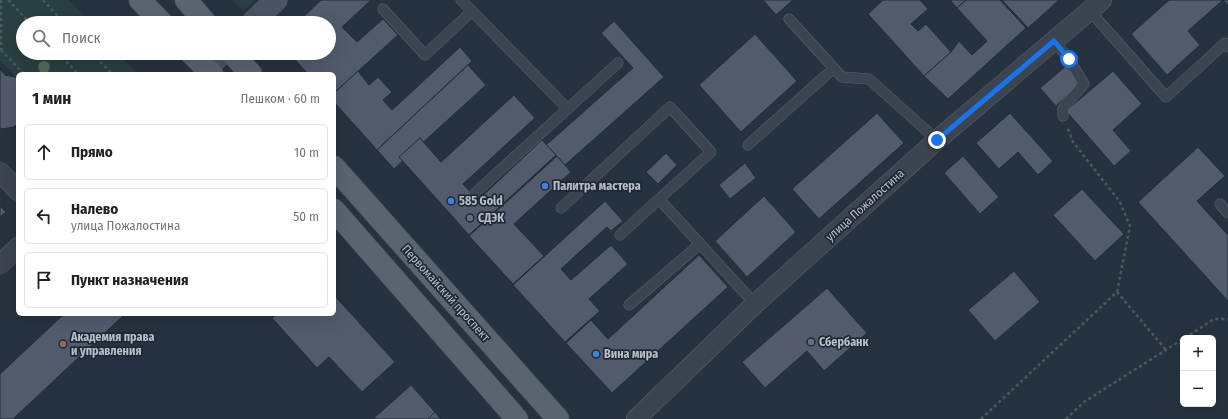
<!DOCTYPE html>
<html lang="ru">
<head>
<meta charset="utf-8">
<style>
  body { margin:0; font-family:"Fira Sans Condensed",sans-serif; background:#f2f2f2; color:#202124 }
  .controls { position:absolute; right:12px; bottom:12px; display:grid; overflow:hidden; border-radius:6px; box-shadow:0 4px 16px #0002 }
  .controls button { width:36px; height:36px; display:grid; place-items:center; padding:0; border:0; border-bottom:1px solid #e0e0e0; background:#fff; color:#202124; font:20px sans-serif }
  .stop { position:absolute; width:12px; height:12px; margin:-9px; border:3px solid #1a73e8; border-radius:50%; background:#fff }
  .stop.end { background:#1a73e8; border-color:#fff; box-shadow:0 1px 4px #0008 }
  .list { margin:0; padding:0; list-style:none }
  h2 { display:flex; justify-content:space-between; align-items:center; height:52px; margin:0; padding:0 16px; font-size:17px }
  h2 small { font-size:13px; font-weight:400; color:#757577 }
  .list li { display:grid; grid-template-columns:26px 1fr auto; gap:12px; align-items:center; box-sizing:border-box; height:56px; margin:0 8px 8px; padding:0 8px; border:1px solid #e0e0e0; border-radius:6px }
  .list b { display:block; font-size:15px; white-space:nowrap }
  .list p { margin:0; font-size:13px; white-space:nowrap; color:#757577 }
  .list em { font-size:13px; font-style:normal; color:#757577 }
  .icon { flex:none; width:22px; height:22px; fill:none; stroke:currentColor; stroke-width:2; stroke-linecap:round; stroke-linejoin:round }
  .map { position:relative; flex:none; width:1228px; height:419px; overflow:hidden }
  .search { position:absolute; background:#fff; box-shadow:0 4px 16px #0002; left:16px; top:16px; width:320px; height:44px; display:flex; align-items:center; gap:10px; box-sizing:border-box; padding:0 14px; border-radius:22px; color:#757577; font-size:15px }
  .panel { position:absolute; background:#fff; box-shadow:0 4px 16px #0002; left:16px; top:72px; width:320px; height:244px; border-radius:6px }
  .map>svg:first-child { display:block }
  .green { fill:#293f41 }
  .building { fill:#515b6b; stroke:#222b37 }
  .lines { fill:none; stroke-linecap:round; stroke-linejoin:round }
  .lane-casing { stroke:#59626d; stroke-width:11 }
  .street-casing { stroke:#59626d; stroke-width:20 }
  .secondary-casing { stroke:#59626d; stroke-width:23 }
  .primary-casing { stroke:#454d59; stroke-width:23 }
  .path { stroke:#485b5e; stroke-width:2.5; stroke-dasharray:3 3; stroke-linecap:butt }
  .lane { stroke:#3b4450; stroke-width:10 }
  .street { stroke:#3b4450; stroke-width:19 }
  .secondary { stroke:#4a5363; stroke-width:22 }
  .primary { stroke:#5a6370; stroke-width:22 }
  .tree { fill:#506b5f }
  .route { stroke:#1a73e8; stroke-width:5 }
  .shop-dot { fill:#3f7fe0; stroke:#202935; stroke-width:1.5 }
  .service-dot { fill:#5c6f8a; stroke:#202935; stroke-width:1.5 }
  .education-dot { fill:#8d6e63; stroke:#202935; stroke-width:1.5 }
  .labels { text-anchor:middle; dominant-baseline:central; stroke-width:3.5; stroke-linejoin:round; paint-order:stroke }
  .poi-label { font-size:12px; font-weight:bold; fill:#b8bfca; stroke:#202935; text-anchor:start }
  .street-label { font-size:12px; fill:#b8bfca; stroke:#202935 }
</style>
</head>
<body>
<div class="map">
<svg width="1228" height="419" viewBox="0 0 1228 419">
  <rect width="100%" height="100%" fill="#273240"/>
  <!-- green -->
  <g class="green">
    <polygon points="0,0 69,0 91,23 23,23 23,53 118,53 138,74 18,74 18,79 0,60"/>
    <polygon points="232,0 255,0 243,11"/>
  </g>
  <!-- building -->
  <g class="building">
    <polygon points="321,0 371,0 342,27 357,42 383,19 398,35 334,93 334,74 308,74 289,53 329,53 329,23 297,23"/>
    <polygon points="763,0 793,0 776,15"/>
    <polygon points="883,0 920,0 928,9 911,24 918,31 926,24 951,52 924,76 868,14"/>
    <polygon points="950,0 966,0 957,8"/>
    <polygon points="966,0 1000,0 1026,28 948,99 924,76 951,52 959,41 972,55 987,41 957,8"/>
    <polygon points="1002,0 1059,0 1028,28"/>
    <polygon points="1169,0 1228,0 1228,6 1223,0 1188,31 1200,45 1167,75 1131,34"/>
    <polygon points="614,21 664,77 565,165 546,145 633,68 601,33"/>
    <polygon points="755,34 797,81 741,132 699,85"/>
    <polygon points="460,47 472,61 377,150 334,102 334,93 358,71 369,85 378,77 392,92 383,100 392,110"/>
    <polygon points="468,65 486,85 394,169 377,150"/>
    <polygon points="1066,66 1081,83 1056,106 1040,88"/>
    <polygon points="0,69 5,75 15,77 18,79 18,124 14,127 2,129 0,128"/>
    <polygon points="1113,71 1142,104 1113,130 1131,151 1114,166 1066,111"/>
    <polygon points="514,95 535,118 463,184 478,200 542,140 556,155 469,235 399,157 420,138 441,162"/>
    <polygon points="877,113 904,143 819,219 792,189"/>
    <polygon points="1010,113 1053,161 1038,175 1018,152 999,169 976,143"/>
    <polygon points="1198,147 1225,176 1197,201 1228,235 1228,301 1138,202"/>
    <polygon points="666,153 677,165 658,184 646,172"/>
    <polygon points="557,156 571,172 514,224 544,256 513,284 469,236"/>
    <polygon points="963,156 999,197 980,214 944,173"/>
    <polygon points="745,163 756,178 730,199 719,185"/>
    <polygon points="1082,189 1124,234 1095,261 1053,215"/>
    <polygon points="764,196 796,232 747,277 715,241"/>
    <polygon points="605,201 623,221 611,231 607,227 561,269 571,280 611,245 628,264 589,299 600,311 565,342 513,285"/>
    <polygon points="0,206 6,212 0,217"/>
    <polygon points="699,255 728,287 612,393 566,343 591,320 608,339"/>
    <polygon points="1014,271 1040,302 995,341 968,310"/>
    <polygon points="827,288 867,333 824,371 807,351 765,388 742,362"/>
    <polygon points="334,295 395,362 362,392 329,357 317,368 272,318 277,314 334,314"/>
    <polygon points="64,314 125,314 13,419 0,419 0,374"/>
    <polygon points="411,385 435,412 428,419 373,419"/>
    <polygon points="435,412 441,419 428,419"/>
  </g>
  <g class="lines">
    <defs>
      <g id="lane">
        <polyline points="461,0 567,108"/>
        <polyline points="383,9 425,55 471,12"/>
        <polyline points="1090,11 1166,97 1225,43 1228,47"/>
        <polyline points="789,19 842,77 869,79 937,140"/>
        <polyline points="1054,41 1069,59 1084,84 1063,108 1063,116"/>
        <polyline points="748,145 834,68"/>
        <polyline points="475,193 618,63"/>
        <polyline points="1220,204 1228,213"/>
        <polyline points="561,208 670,107 711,152 659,199"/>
        <polyline points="620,235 659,199 755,304"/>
        <polyline points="629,305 700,244"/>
      </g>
      <g id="street">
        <polyline points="0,172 18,191"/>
        <polyline points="0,264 18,247"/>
        <polyline points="636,419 755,304 937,140 1102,0"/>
      </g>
      <g id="secondary">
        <polyline points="252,23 276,0"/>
        <polyline points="206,68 222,53"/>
      </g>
      <g id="primary">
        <polyline points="140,0 162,23"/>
        <polyline points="186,0 206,23"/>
        <polyline points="191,53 212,74"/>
        <polyline points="232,53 251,74"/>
        <polyline points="334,167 558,419"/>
        <polyline points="334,210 517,419"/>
      </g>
    </defs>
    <!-- lane casing -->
    <use href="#lane" class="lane-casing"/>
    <!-- street casing -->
    <use href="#street" class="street-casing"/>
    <!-- secondary casing -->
    <use href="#secondary" class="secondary-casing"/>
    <!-- primary casing -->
    <use href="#primary" class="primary-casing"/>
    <!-- path -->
    <g class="path">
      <polyline points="1,0 1,50"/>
      <polyline points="8,0 30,23"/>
      <polyline points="43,0 64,23"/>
      <polyline points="1,50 24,74"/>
      <polyline points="58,53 78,74"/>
      <polyline points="92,53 112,74"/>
      <polyline points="1068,129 1073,142 1120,202 1130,226 1117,292"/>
      <polyline points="1185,338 1214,319 1228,319"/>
      <polyline points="981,419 1117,292 1166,350"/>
      <polyline points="1066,419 1084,402 1183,339"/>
    </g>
    <!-- lane -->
    <use href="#lane" class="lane"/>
    <!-- street -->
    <use href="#street" class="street"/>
    <!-- secondary -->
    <use href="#secondary" class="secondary"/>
    <!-- primary -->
    <use href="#primary" class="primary"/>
  </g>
  <!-- trees -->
  <circle class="tree" cx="44" cy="67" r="6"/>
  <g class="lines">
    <!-- route -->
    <polyline class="route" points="937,140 1054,41 1069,59"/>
  </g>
  <!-- markers -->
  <g class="shop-dot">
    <circle cx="545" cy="186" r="4"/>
    <circle cx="451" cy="201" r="4"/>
    <circle cx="596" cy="354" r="4"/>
  </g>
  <g class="service-dot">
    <circle cx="470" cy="218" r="4"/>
    <circle cx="811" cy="342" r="4"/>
  </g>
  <circle class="education-dot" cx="63" cy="344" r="4"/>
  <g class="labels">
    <!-- poi labels -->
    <g class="poi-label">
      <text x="553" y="186">Палитра мастера</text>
      <text x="459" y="201">585 Gold</text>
      <text x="478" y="218">СДЭК</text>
      <text x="71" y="337">Академия права<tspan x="71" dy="14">и управления</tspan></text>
      <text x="819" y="342">Сбербанк</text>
      <text x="604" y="354">Вина мира</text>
    </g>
    <!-- street labels -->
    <g class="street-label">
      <text transform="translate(865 205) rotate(-42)">улица Пожалостина</text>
      <text transform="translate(446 293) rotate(48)">Первомайский проспект</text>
    </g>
  </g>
</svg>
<div class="controls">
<button>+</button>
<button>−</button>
</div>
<div class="stop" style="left:1069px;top:59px"></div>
<div class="stop end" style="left:937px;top:140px"></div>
<div class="search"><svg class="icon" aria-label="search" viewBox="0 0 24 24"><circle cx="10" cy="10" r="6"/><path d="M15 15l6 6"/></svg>Поиск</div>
<section class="panel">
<h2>1 мин<small>Пешком · 60 m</small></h2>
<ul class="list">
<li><svg class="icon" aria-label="ahead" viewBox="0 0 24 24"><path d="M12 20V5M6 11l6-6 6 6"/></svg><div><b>Прямо</b></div><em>10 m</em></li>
<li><svg class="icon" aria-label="left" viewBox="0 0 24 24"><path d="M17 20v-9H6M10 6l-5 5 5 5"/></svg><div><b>Налево</b><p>улица Пожалостина</p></div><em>50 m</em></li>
<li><svg class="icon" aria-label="arrive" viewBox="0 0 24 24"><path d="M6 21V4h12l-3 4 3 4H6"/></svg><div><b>Пункт назначения</b></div></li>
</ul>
</section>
</div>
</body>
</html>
